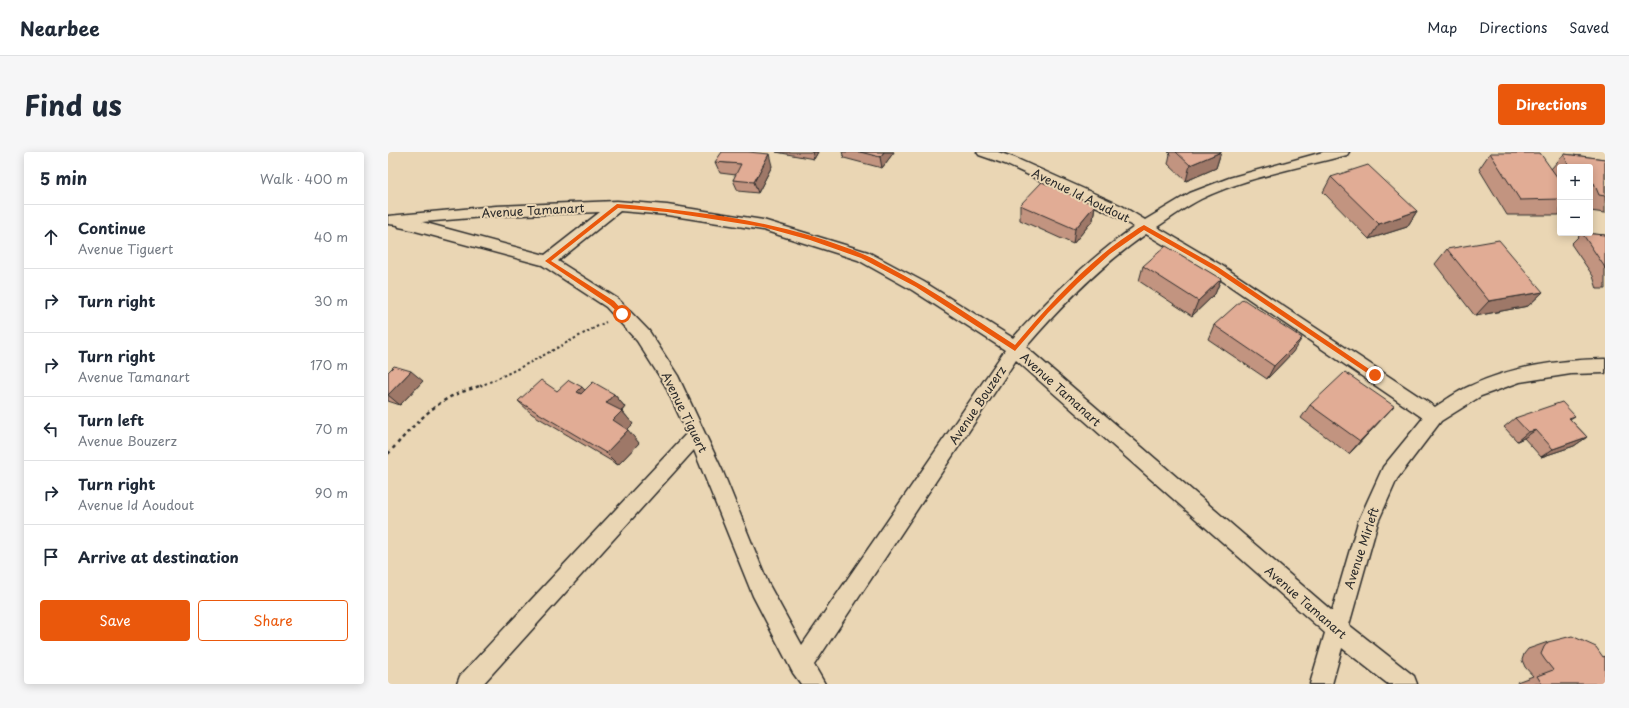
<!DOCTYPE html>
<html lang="en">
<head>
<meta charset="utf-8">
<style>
  body { margin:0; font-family:"Playpen Sans",sans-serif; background:#f6f6f7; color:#1f2937 }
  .controls { position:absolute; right:12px; top:12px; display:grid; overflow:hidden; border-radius:4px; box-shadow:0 2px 10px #0003 }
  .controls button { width:36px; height:36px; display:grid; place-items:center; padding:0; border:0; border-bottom:1px solid #e0e1e3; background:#fff; color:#1f2937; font:20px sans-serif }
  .stop { position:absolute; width:12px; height:12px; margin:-9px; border:3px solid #ea580c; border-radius:50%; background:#fff }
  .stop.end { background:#ea580c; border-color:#fff; box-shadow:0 1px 4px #0008 }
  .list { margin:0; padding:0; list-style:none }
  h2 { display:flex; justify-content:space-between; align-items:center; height:52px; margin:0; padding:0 16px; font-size:17px }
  h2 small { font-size:13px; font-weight:400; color:#747a83 }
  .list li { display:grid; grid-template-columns:26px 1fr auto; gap:12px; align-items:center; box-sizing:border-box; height:64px; padding:0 16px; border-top:1px solid #e0e1e3 }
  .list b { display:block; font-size:15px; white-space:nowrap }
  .list p { margin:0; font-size:13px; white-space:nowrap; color:#747a83 }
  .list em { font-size:13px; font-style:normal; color:#747a83 }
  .actions { display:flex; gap:8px; padding:12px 16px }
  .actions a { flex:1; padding:9px 0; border:1px solid #ea580c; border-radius:4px; text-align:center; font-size:14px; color:#ea580c }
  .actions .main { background:#ea580c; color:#fff }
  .icon { flex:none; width:22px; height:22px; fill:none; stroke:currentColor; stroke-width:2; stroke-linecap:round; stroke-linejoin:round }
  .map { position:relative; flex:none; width:1217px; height:532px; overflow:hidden; border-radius:4px }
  header { display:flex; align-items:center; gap:24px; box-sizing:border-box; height:56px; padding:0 20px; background:#fff; border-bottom:1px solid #e0e1e3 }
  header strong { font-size:19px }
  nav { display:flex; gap:22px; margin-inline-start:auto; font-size:14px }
  .intro { display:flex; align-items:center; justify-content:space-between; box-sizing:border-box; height:96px; padding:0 24px }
  h1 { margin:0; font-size:28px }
  .button { padding:10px 18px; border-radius:4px; background:#ea580c; color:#fff; font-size:14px; font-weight:700 }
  main { display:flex; gap:24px; padding:0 24px }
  aside { flex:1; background:#fff; border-radius:4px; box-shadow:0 2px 10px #0003 }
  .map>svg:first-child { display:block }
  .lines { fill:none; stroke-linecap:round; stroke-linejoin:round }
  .minor-casing { stroke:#2b2b2b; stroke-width:3 }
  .path-far1 { stroke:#2b2b2b; stroke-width:2; stroke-dasharray:2.5 2.5; stroke-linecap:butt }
  .path { stroke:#2b2b2b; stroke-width:2.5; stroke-dasharray:3.5 3.5; stroke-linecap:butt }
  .minor { fill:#ead6b4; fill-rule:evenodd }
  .wall { fill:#c29480; stroke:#2b2b2b }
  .shaded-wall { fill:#9e7868; stroke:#2b2b2b }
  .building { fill:#e1ac95; stroke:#2b2b2b }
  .route { fill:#ea580c }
  .labels { text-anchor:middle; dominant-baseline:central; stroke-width:4; stroke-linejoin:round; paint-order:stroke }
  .street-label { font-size:12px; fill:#2b2b2b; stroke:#ead6b4 }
</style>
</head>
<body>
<header>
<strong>Nearbee</strong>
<nav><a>Map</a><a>Directions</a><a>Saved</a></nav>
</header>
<div class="intro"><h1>Find us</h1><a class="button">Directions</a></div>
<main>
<aside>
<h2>5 min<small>Walk · 400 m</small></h2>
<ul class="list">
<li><svg class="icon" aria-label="ahead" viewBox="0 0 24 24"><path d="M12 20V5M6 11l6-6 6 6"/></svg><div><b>Continue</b><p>Avenue Tiguert</p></div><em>40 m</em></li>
<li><svg class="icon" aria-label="right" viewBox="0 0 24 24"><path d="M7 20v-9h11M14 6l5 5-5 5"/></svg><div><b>Turn right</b></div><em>30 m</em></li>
<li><svg class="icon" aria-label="right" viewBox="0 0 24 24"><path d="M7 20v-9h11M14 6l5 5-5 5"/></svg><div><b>Turn right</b><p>Avenue Tamanart</p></div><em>170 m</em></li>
<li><svg class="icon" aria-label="left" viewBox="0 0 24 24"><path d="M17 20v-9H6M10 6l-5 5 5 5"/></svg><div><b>Turn left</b><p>Avenue Bouzerz</p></div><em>70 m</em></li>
<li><svg class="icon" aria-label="right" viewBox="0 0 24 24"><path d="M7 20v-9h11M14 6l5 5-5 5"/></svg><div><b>Turn right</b><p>Avenue Id Aoudout</p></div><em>90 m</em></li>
<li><svg class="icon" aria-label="arrive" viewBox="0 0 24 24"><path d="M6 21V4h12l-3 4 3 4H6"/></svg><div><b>Arrive at destination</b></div></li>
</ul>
<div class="actions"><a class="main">Save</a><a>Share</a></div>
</aside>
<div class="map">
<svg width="1217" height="532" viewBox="0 0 1217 532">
  <rect width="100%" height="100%" fill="#ead6b4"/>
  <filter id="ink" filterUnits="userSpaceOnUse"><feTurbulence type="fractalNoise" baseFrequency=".025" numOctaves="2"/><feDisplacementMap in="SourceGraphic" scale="8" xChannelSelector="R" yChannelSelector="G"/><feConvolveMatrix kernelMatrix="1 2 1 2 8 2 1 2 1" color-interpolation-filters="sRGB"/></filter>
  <g filter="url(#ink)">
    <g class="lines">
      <defs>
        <path id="minor" d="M589,0H610L627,6L734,54L757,68L802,41L841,26L935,0H961L959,3C910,16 859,25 813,47C797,55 783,66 769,75L833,113L1047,255C1058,248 1070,239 1082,234C1125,214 1170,208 1217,207V221L1183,222L1132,230L1093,244L1053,269L1009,327L990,370L961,473L1026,524L1029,532H1000L954,496L944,532H922L937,481L628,208L426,513L437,532H413L405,521L365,444L306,298L95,532H69L72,524L299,281L277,233L249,189L218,155L154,113L16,76L11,75L10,73L0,72V64L108,54L229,49L279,53L375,68L480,100L536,130L625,186C662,145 701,107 746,75L724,62L617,12L591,3ZM232,59L279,63L375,78L470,108L524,138L617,198L414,493L380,431L335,320L290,224L261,179L230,147L170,109ZM212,60L157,103L34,70L108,64ZM758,82L823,121L1035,266L995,315L970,370L944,459L638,195C674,153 712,114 758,82Z"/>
      </defs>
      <!-- minor casing -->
      <use href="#minor" class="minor-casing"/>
      <!-- path-far1 -->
      <path class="path-far1" d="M92,234C136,216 176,191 218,170"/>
      <!-- path -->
      <path class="path" d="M0,302C19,281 37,259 62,245C72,240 84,237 94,233"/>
      <!-- minor -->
      <use href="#minor" class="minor"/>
    </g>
    <!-- wall -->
    <g class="wall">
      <polygon points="388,0 430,0 426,7"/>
      <polygon points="454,0 506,0 494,16 456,6"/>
      <polygon points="780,0 833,0 828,16 798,29 780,12 782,2"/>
      <polygon points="1102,1 1163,17 1176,2 1217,7 1217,61 1202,59 1202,15 1172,15 1172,61 1171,63 1119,63 1091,17"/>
      <polygon points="327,10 384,14 370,41 350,39 345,28 348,23 332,21"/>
      <polygon points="943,25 1029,59 1019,75 981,87 935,40"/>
      <polygon points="632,53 707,53 705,68 685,92 632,68"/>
      <polygon points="1194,81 1217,83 1217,137 1209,137 1205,124 1183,92"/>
      <polygon points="1059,97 1155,140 1140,154 1087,164 1047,112"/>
      <polygon points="755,114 833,127 827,142 804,164 751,129"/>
      <polygon points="826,173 905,200 879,227 820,187"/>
      <polygon points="0,220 35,229 12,253 0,249"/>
      <polygon points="197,238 226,242 237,255 234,259 245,272 239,278 251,291 230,313 144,262 130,249 169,239"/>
      <polygon points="922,253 994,267 961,302 913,266"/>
      <polygon points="1187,264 1182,267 1199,285 1186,294 1153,305 1136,286 1129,289 1116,275 1127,266"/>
      <polygon points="1160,490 1215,505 1217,504 1217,532 1130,532 1129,530 1145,524 1137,515 1134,508 1136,502 1140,497"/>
    </g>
    <!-- shaded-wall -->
    <g class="shaded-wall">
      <polygon points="424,0 430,0 426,7"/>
      <polygon points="496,0 506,0 494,16 492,5"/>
      <polygon points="833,0 828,16 798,29 802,13"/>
      <polygon points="381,2 384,14 370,41 366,30"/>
      <polygon points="1206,31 1202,35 1202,32"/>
      <polygon points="707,53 705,68 685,92 687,77"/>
      <polygon points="1029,59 1019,75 981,87 991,72"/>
      <polygon points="833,127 827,142 804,164 810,149"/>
      <polygon points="1155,140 1140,154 1087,164 1101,149"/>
      <polygon points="914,186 905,200 879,227 886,214"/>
      <polygon points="23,219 35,229 12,253 0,243"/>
      <polygon points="194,235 206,248 189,240"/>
      <polygon points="226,242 237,255 229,264 218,251"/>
      <polygon points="1006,254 994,267 961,302 972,289"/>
      <polygon points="234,259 245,272 236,281 225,268"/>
      <polygon points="240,278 251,291 230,313 218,301"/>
      <polygon points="1148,278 1136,286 1129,289 1140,280"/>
      <polygon points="1199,285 1186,294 1153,305 1165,297"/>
    </g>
    <!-- building -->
    <g class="building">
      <polygon points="334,0 360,0 381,2 366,30 345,28 353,12 327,10"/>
      <polygon points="472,0 496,0 492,5"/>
      <polygon points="788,0 833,0 802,13"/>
      <polygon points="1102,1 1152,1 1172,29 1172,47 1132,48"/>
      <polygon points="1176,2 1217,7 1217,44 1211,43 1206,31 1202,32 1202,15 1181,15"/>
      <polygon points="980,13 1029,59 991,72 943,25"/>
      <polygon points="654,30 707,53 687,77 632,53"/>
      <polygon points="1194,81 1217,83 1217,117 1216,114"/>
      <polygon points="1111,88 1155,140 1101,149 1059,97"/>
      <polygon points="778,94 833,127 810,149 755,114"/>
      <polygon points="855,147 914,186 886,214 826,173"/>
      <polygon points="6,214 23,219 0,243 0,220"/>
      <polygon points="957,220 1006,254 972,289 922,253"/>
      <polygon points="153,228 169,239 181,228 194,235 189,240 193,242 205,230 226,242 218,251 234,259 225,268 240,278 218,301 130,249"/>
      <polygon points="1174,250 1187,264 1181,266 1199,285 1165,297 1148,278 1140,280 1127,266"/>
      <polygon points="1184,484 1208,495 1215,505 1217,504 1217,532 1154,532 1149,524 1165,518 1157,508 1153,502 1156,495 1160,490"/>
    </g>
  </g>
  <!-- route -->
  <path class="route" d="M229,52C312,59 398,70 477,103C487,107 496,113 506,118C548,140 587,167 627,193C659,155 693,117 733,88C741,83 748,77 756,73L830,115L990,223L989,225H985L826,118L756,78L722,102L690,131L660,161L627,199L528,135L473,106L422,88L375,75L279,60L230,56L163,109L226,149L236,160L237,162L234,164L222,153L157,109Z"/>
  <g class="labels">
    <!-- street labels -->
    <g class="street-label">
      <text transform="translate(693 43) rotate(26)">Avenue Id Aoudout</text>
      <text transform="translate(145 58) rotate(-3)">Avenue Tamanart</text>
      <text transform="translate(673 237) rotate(42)">Avenue Tamanart</text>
      <text transform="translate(589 253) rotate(-56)">Avenue Bouzerz</text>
      <text transform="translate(297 260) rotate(64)">Avenue Tiguert</text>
      <text transform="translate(973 396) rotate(-72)">Avenue Mirleft</text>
      <text transform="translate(918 450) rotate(41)">Avenue Tamanart</text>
    </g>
  </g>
</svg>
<div class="controls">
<button>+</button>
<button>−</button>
</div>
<div class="stop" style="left:234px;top:162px"></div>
<div class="stop end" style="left:987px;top:223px"></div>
</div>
</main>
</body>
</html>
